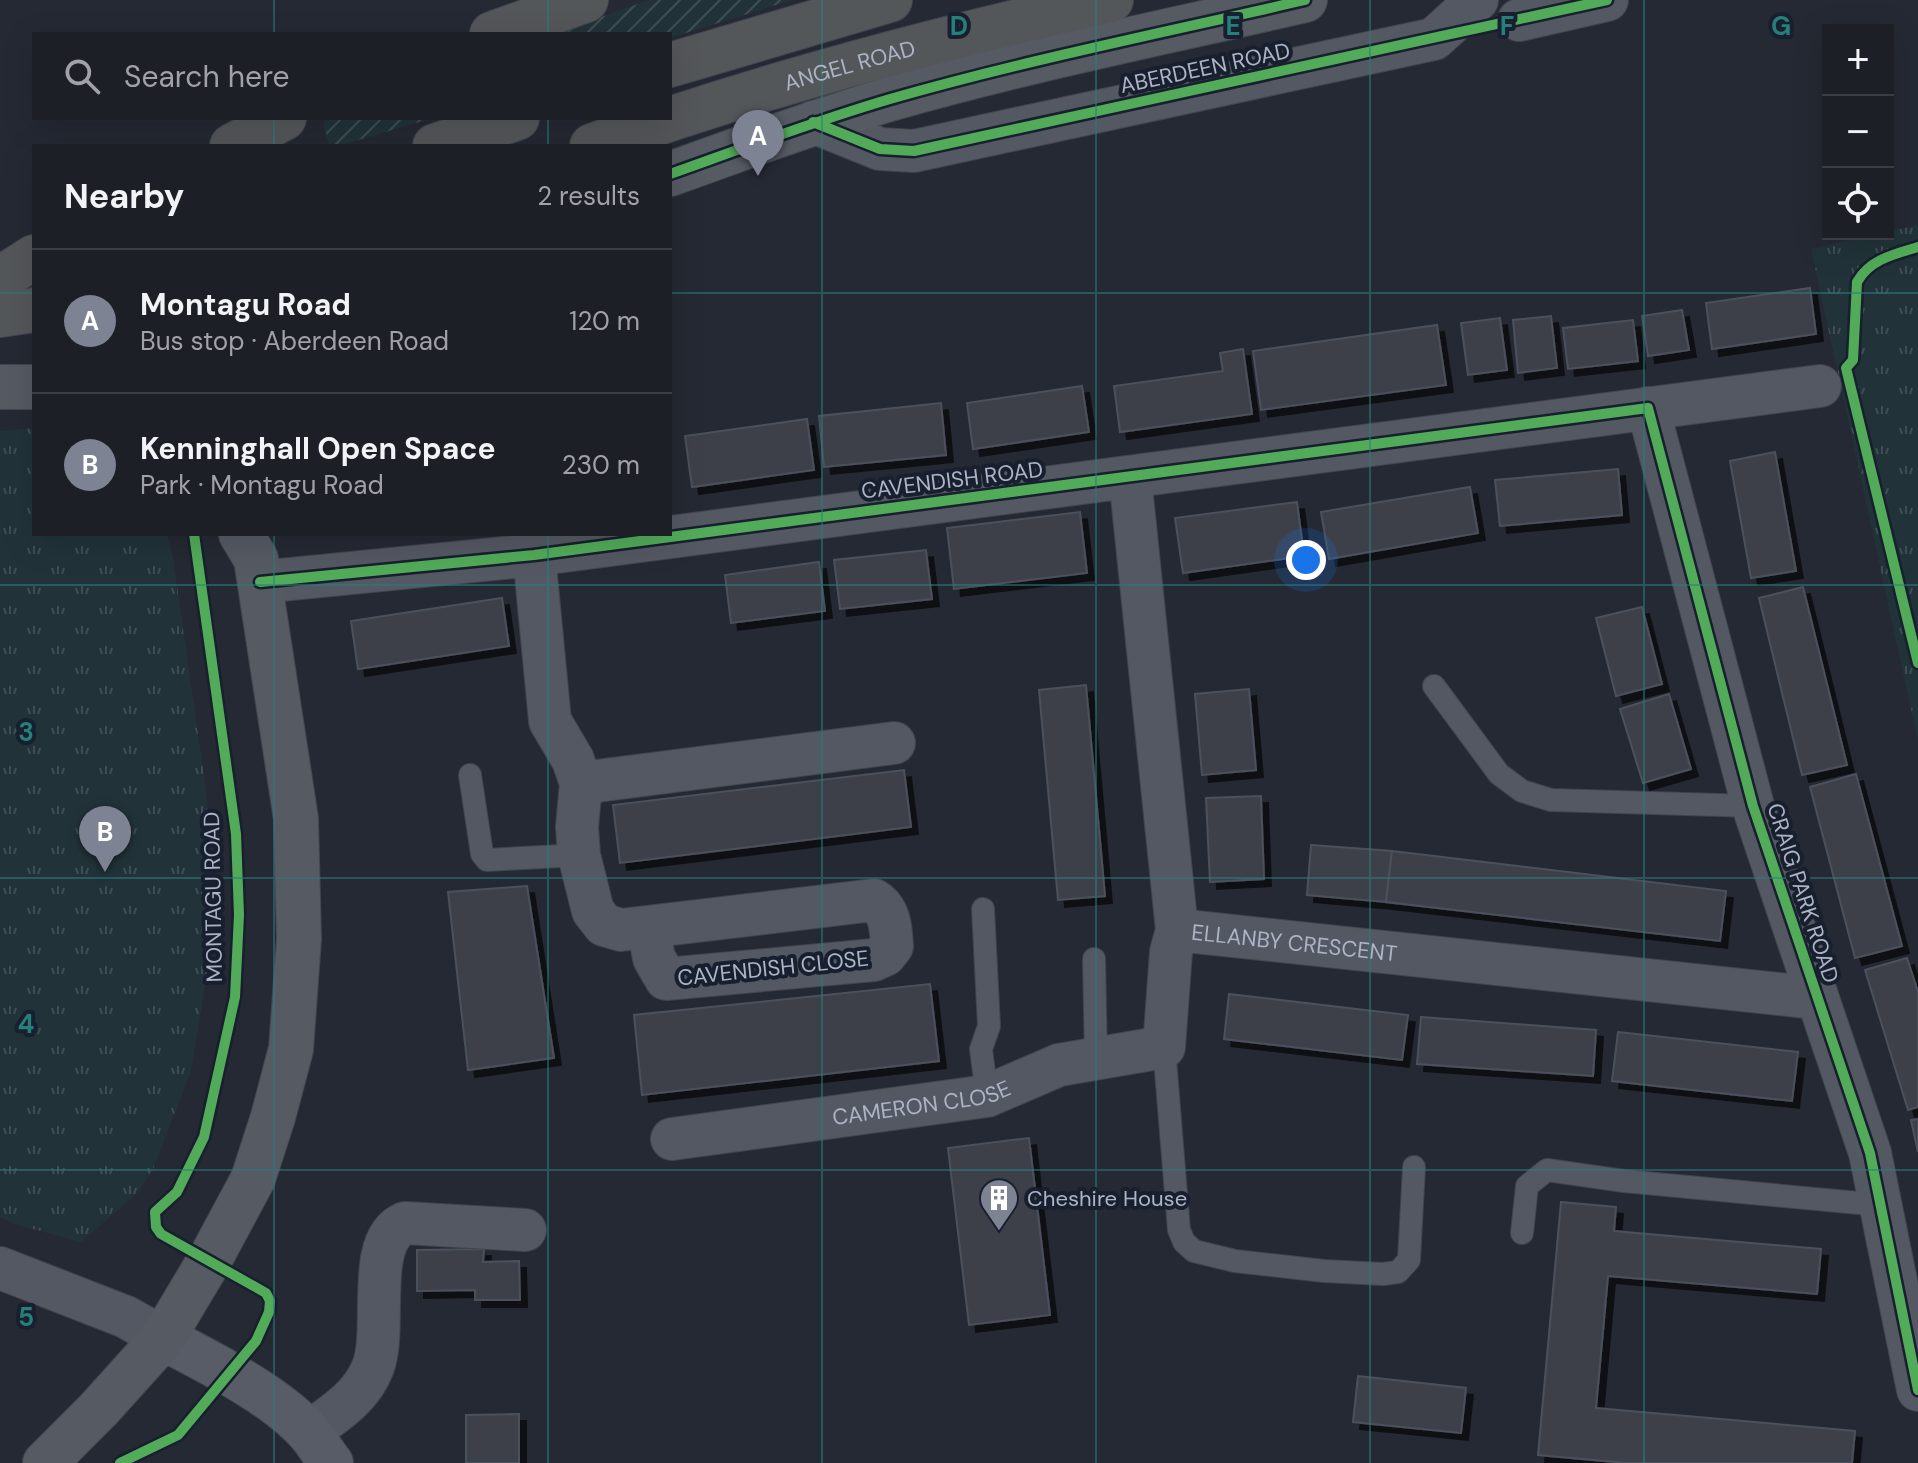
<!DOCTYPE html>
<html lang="en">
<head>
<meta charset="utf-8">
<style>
  body { margin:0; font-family:"DM Sans",sans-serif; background:#25272e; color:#f1f3f6 }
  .controls { position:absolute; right:24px; top:24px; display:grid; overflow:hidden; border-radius:0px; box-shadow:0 8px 32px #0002 }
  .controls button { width:72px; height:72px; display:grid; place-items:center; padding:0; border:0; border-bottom:2px solid #3a3d43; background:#1c1f26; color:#f1f3f6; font:40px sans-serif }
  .you { position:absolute; left:1306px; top:560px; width:28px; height:28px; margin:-20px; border:6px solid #fff; border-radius:50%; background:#1a73e8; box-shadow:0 0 0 12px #1a73e833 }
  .badge { display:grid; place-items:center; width:52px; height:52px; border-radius:50%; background:#7d8393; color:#fff; font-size:26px; font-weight:700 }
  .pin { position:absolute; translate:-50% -66px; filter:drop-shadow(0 2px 4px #0008) }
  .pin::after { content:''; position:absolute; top:42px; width:28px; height:24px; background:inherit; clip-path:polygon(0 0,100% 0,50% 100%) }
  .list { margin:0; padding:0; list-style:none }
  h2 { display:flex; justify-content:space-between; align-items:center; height:104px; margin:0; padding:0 32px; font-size:34px }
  h2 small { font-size:26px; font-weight:400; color:#a0a2a7 }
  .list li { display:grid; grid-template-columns:52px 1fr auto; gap:24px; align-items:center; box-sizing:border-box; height:144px; padding:0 32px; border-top:2px solid #3a3d43 }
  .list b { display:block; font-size:30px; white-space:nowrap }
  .list p { margin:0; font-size:26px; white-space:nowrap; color:#a0a2a7 }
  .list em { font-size:26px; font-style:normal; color:#a0a2a7 }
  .icon { flex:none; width:44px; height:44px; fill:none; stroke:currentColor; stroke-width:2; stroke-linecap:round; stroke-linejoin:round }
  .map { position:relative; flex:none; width:1918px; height:1463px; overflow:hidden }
  .search { position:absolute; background:#1c1f26; box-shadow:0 8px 32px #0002; left:32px; top:32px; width:640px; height:88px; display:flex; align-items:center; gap:20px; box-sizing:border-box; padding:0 28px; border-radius:0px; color:#a0a2a7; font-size:30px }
  .panel { position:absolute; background:#1c1f26; box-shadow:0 8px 32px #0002; left:32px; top:144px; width:640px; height:392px; border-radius:0px }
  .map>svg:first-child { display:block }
  .park { fill:url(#park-tufts) }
  .garden { fill:url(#garden-furrows) }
  .building { fill:#3c4049; stroke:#4c515c; stroke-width:2; filter:url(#shadow) }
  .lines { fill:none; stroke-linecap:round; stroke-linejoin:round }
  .lane-casing { stroke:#41444c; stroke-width:24 }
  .street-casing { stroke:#41444c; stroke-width:44 }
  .secondary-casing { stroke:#41444c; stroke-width:46 }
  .primary-casing { stroke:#424650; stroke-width:46 }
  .highway-casing { stroke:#41454f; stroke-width:46 }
  .lane { stroke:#545862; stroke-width:22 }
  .street { stroke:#545862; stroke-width:42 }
  .secondary { stroke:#585c66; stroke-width:44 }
  .primary { stroke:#565a63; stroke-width:44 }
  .highway { stroke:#54575a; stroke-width:44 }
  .cycleway-casing { stroke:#181f2e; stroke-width:15 }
  .cycleway { stroke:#51ab58; stroke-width:10 }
  .grid { fill:none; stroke:#277f7b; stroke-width:2; stroke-opacity:0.55 }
  .labels { text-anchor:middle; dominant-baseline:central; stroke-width:8; stroke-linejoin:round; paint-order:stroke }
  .street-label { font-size:22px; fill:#acb4c6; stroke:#181f2e }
  .poi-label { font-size:22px; fill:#acb4c6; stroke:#181f2e; text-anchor:start }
  .grid-label { font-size:26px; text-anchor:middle; font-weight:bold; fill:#277f7b; stroke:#181f2e; stroke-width:8; stroke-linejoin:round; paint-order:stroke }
</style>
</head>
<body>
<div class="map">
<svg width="1918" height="1463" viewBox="0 0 1918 1463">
  <defs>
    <pattern id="park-tufts" width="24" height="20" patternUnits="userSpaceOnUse" patternTransform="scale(2)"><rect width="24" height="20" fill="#213339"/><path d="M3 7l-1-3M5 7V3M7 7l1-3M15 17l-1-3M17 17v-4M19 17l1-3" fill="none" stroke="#3f4e54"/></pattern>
    <pattern id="garden-furrows" width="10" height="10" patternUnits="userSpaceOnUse" patternTransform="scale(2)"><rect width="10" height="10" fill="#213339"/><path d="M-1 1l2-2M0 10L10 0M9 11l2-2" fill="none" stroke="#3f4e54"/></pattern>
    <filter id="shadow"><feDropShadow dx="7" dy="7" stdDeviation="0" flood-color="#0009"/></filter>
  </defs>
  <rect width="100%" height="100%" fill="#252933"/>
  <!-- park -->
  <g class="park">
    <polygon points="1918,225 1918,741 1811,249 1877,234 1888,234 1888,232"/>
    <polygon points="34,428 34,534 167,534 173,558 207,798 211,947 191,1071 153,1169 137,1193 81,1242 15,1224 0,1217 0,431"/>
  </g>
  <!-- garden -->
  <g class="garden">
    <polygon points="649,0 792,0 670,38 670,34 553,34"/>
    <polygon points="334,118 433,118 338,146 329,146 323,122"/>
  </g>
  <!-- building -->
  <g class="building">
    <polygon points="1810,288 1816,334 1712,349 1706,303"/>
    <polygon points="1682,310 1689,350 1648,356 1642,316"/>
    <polygon points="1551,316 1557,368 1518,373 1513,320"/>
    <polygon points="1500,318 1507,370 1468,375 1461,323"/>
    <polygon points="1633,320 1638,361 1568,369 1563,328"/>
    <polygon points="1437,325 1446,385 1261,410 1253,351"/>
    <polygon points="1243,349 1252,414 1120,432 1114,386 1223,371 1220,353"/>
    <polygon points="1082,386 1089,432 973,449 967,403"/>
    <polygon points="941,403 946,455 824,467 819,416"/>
    <polygon points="807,419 814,470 692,487 685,436"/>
    <polygon points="1775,452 1796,571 1751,578 1730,461"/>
    <polygon points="1618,469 1622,515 1500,526 1495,480"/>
    <polygon points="1470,487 1478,533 1329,559 1321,512"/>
    <polygon points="1297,502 1304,556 1183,573 1175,518"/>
    <polygon points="1080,512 1087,573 954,589 947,528"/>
    <polygon points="926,550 932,599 840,609 834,560"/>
    <polygon points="819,562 825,611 731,623 725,575"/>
    <polygon points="1803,587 1847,765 1802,775 1759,598"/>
    <polygon points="502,598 509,646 358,669 351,621"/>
    <polygon points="1642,607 1662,684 1616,696 1596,618"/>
    <polygon points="1086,685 1105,896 1058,900 1039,690"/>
    <polygon points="1249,689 1256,770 1202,775 1195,694"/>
    <polygon points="1669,694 1691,769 1643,783 1620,709"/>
    <polygon points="904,770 911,827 620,863 613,805"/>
    <polygon points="1856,774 1902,946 1855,958 1810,787"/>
    <polygon points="1261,796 1264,879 1210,882 1206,798"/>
    <polygon points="1311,845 1392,851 1386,902 1307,895"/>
    <polygon points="1392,851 1726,891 1720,941 1386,902"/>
    <polygon points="527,886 554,1058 468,1070 448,892"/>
    <polygon points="1907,958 1918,992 1918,1107 1908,1110 1865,970"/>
    <polygon points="930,984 939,1061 642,1095 634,1015"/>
    <polygon points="1229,994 1408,1015 1402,1060 1224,1039"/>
    <polygon points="1421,1017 1596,1030 1593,1076 1417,1064"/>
    <polygon points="1618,1032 1798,1052 1792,1101 1612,1081"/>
    <polygon points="1918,1119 1918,1152 1911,1120"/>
    <polygon points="1029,1138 1050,1315 969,1325 948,1148"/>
    <polygon points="1561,1202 1616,1207 1614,1231 1821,1249 1817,1294 1608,1276 1596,1408 1855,1431 1852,1463 1626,1463 1538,1455"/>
    <polygon points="484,1249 483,1262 519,1261 520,1300 475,1300 475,1290 417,1291 417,1250"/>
    <polygon points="1358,1376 1466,1388 1461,1433 1353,1422"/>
    <polygon points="519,1414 519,1463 466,1463 466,1415"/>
  </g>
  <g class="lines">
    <defs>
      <g id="lane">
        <polyline points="1434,686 1499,774 1522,791 1551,800 1753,806"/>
        <polyline points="470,775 482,854 487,860 579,855"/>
        <polyline points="983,909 989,1026 981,1049 987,1096"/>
        <polyline points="1094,959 1096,1058"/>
        <polyline points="1164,1047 1179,1230 1184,1242 1194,1251 1235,1261 1324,1271 1383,1274 1398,1272 1409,1260 1414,1167"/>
        <polyline points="1522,1233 1527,1186 1547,1170 1624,1181 1880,1205"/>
      </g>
      <g id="street">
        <polyline points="1519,20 1607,0"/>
        <polyline points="813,122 880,149 914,151 1434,39 1477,0"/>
        <polyline points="1648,408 1753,806 1870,1153 1918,1390"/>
        <path d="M534,555L550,721L573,760L581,783L577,827L579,855L593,911L604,925L621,930L874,900C890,910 891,928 892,946L885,955L874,960L666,979L654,958L648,927"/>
        <polyline points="260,582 534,555 1820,386"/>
        <polyline points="581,783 894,743"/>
        <path id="s1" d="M1177,930L1816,998"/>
        <path id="s2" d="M672,1139L987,1096L1059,1065L1164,1047L1171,952L1177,930L1130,477"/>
        <polyline points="0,1268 126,1317 163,1338"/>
        <path d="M309,1432C334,1414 361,1398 373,1367C388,1328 364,1240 405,1223L525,1230"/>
      </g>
      <path id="secondary" d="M163,1338C208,1362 275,1394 309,1433C317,1442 323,1453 331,1463"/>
      <g id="primary">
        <path d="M670,174C743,148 815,121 890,99C1026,60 1167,32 1305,0"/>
        <polyline points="0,387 34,387"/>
        <polyline points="45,1463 99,1409 163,1338 209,1261 253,1179 273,1117 291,1049 299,939 296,819 256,559 241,534"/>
      </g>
      <g id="highway">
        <polyline points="492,34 586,0"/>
        <polyline points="670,65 890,0"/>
        <polyline points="232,146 284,118"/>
        <polyline points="435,146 517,118"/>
        <path id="s3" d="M592,146C761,85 936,39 1111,0"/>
        <polyline points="0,279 34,257"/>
        <polyline points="0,315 34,310"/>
      </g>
    </defs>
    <!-- lane casing -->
    <use href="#lane" class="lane-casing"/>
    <!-- street casing -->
    <use href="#street" class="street-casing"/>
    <!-- secondary casing -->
    <use href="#secondary" class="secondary-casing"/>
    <!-- primary casing -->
    <use href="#primary" class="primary-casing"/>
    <!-- highway casing -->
    <use href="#highway" class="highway-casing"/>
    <!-- lane -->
    <use href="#lane" class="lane"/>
    <!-- street -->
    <use href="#street" class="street"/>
    <!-- secondary -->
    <use href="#secondary" class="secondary"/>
    <!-- primary -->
    <use href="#primary" class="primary"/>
    <!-- highway -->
    <use href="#highway" class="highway"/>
    <defs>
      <g id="cycleway">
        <polyline points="813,122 880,149 914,151 1607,0"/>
        <path d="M670,174C743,148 815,121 890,99C1026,60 1167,32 1305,0"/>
        <path d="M1918,247C1895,254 1870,259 1857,282L1853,360L1846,368L1918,663"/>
        <polyline points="260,582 534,555 1648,408 1753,806 1870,1153 1918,1390"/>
        <polyline points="120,1463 178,1435 256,1341 269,1312 270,1301 266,1293 161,1234 156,1227 155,1212 177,1192 204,1137 235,997 239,915 236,834 194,534"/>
      </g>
    </defs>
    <!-- cycleway casing -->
    <use href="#cycleway" class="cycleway-casing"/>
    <!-- cycleway -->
    <use href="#cycleway" class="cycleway"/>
  </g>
  <!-- grid -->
  <path class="grid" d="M274,0V34M548,0V34M822,0V1463M1096,0V1463M1370,0V1463M1644,0V1463M274,118V146M548,118V146M0,293H34M670,293H1918M274,534V1463M548,534V1463M0,585H1918M0,878H1918M0,1170H1918"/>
  <!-- icons -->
  <defs>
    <symbol id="building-pin" viewBox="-11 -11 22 30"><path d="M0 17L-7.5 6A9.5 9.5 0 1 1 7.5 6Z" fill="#7d8393" stroke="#181f2e"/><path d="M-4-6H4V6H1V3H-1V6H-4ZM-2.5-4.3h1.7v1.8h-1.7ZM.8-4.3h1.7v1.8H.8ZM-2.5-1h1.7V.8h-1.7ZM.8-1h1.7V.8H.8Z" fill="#fff"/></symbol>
  </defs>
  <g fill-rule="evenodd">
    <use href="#building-pin" x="977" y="1176" width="44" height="60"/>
  </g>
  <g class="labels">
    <!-- street labels -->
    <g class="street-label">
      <text stroke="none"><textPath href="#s3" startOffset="270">ANGEL ROAD</textPath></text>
      <text transform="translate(1205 68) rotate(-12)">ABERDEEN ROAD</text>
      <text transform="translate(952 480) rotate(-7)">CAVENDISH ROAD</text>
      <text transform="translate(1803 893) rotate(72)">CRAIG PARK ROAD</text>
      <text transform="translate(213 897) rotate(-91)">MONTAGU ROAD</text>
      <text stroke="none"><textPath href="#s1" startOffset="118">ELLANBY CRESCENT</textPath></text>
      <text transform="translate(773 968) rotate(-6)">CAVENDISH CLOSE</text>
      <text stroke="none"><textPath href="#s2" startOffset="252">CAMERON CLOSE</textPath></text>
    </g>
    <!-- poi labels -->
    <g class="poi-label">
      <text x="1027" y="1198">Cheshire House</text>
    </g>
  </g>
  <g class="grid-label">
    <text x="959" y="35">D</text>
    <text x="1233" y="35">E</text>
    <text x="1507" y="35">F</text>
    <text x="1781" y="35">G</text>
    <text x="26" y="741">3</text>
    <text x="26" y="1033">4</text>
    <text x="26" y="1326">5</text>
  </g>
</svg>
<div class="controls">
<button>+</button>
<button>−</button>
<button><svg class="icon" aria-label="locate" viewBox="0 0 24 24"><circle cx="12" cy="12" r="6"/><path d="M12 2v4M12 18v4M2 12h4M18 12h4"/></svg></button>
</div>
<div class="you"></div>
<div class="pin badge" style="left:758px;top:176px">A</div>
<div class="pin badge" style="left:105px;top:872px">B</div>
<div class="search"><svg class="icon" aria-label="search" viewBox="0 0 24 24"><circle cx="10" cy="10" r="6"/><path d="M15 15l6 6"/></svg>Search here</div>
<section class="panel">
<h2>Nearby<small>2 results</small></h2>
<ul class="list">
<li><span class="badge">A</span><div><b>Montagu Road</b><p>Bus stop · Aberdeen Road</p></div><em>120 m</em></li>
<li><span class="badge">B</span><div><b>Kenninghall Open Space</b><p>Park · Montagu Road</p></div><em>230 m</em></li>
</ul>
</section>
</div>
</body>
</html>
